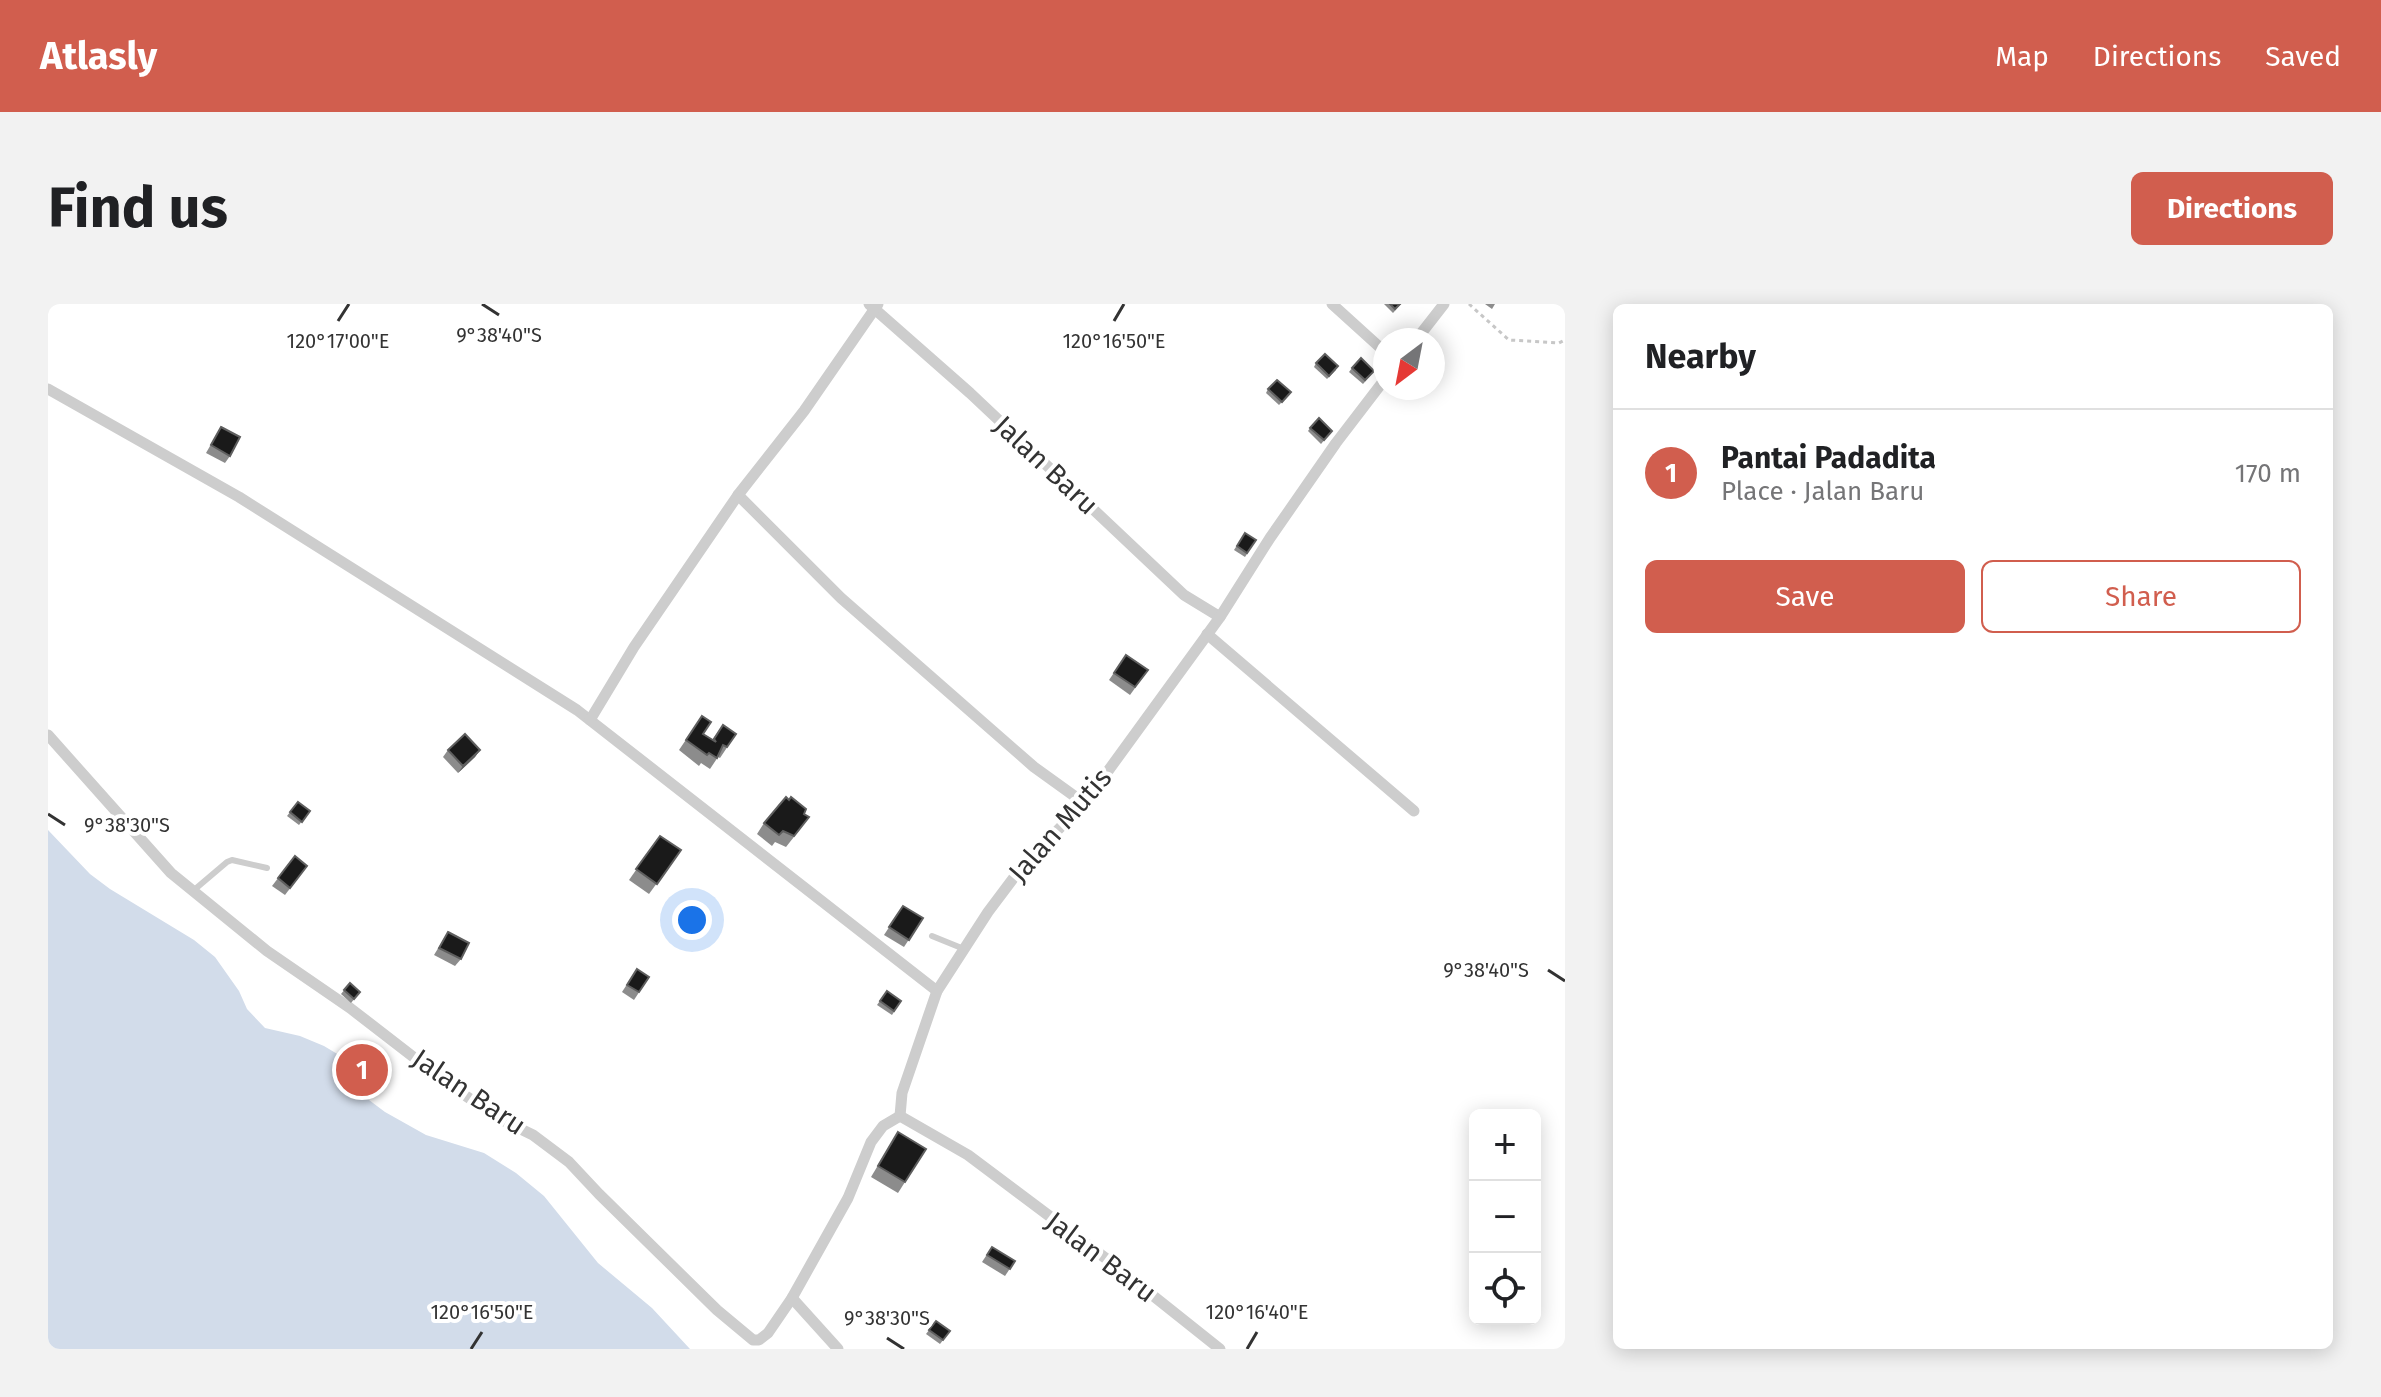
<!DOCTYPE html>
<html lang="en">
<head>
<meta charset="utf-8">
<style>
  body { margin:0; font-family:"Fira Sans",sans-serif; background:#f2f2f2; color:#202124 }
  .controls { position:absolute; right:24px; bottom:24px; display:grid; overflow:hidden; border-radius:12px; box-shadow:0 4px 20px #0003 }
  .controls button { width:72px; height:72px; display:grid; place-items:center; padding:0; border:0; border-bottom:2px solid #e0e0e0; background:#fff; color:#202124; font:40px sans-serif }
  .compass { position:absolute; left:1325px; top:24px; width:72px; height:72px; border-radius:50%; background:#fff; box-shadow:0 4px 20px #0003; rotate:212deg }
  .you { position:absolute; left:644px; top:616px; width:28px; height:28px; margin:-20px; border:6px solid #fff; border-radius:50%; background:#1a73e8; box-shadow:0 0 0 12px #1a73e833 }
  .badge { display:grid; place-items:center; width:52px; height:52px; border-radius:50%; background:#d15e4e; color:#fff; font-size:26px; font-weight:700 }
  .pin { position:absolute; translate:-50% -50%; border:4px solid #fff; box-shadow:0 2px 8px #0006 }
  .list { margin:0; padding:0; list-style:none }
  h2 { display:flex; justify-content:space-between; align-items:center; height:104px; margin:0; padding:0 32px; font-size:34px }
  h2 small { font-size:26px; font-weight:400; color:#757577 }
  .list li { display:grid; grid-template-columns:52px 1fr auto; gap:24px; align-items:center; box-sizing:border-box; height:128px; padding:0 32px; border-top:2px solid #e0e0e0 }
  .list b { display:block; font-size:30px; white-space:nowrap }
  .list p { margin:0; font-size:26px; white-space:nowrap; color:#757577 }
  .list em { font-size:26px; font-style:normal; color:#757577 }
  .actions { display:flex; gap:16px; padding:24px 32px }
  .actions a { flex:1; padding:18px 0; border:2px solid #d15e4e; border-radius:12px; text-align:center; font-size:28px; color:#d15e4e }
  .actions .main { background:#d15e4e; color:#fff }
  .icon { flex:none; width:44px; height:44px; fill:none; stroke:currentColor; stroke-width:2; stroke-linecap:round; stroke-linejoin:round }
  .map { position:relative; flex:none; width:1517px; height:1045px; overflow:hidden; border-radius:12px }
  header { display:flex; align-items:center; gap:48px; box-sizing:border-box; height:112px; padding:0 40px; background:#d15e4e; color:#fff }
  header strong { font-size:38px }
  nav { display:flex; gap:44px; margin-inline-start:auto; font-size:28px }
  .intro { display:flex; align-items:center; justify-content:space-between; box-sizing:border-box; height:192px; padding:0 48px }
  h1 { margin:0; font-size:56px }
  .button { padding:20px 36px; border-radius:12px; background:#d15e4e; color:#fff; font-size:28px; font-weight:700 }
  main { display:flex; gap:48px; padding:0 48px }
  aside { flex:1; background:#fff; border-radius:12px; box-shadow:0 4px 20px #0003 }
  .map>svg:first-child { display:block }
  .water { fill:#d2dcea }
  .lines { fill:none; stroke-linecap:round; stroke-linejoin:round }
  .path { stroke:#c7c7c7; stroke-width:3; stroke-dasharray:4 4; stroke-linecap:butt }
  .lane { stroke:#cdcdcd; stroke-width:6 }
  .street { stroke:#cdcdcd; stroke-width:11 }
  .wall { fill:#8c8c8c }
  .shaded-wall { fill:#5f5f5f }
  .building { fill:#1a1a1a; stroke:#5f5f5f; stroke-width:2 }
  .ticks { fill:none; stroke:#333; stroke-width:3 }
  .labels { text-anchor:middle; dominant-baseline:central; stroke-width:8; stroke-linejoin:round; paint-order:stroke }
  .street-label { font-size:28px; fill:#333; stroke:#fff }
  .ticks-label { font-size:20px; text-anchor:middle; fill:#333; stroke:#fff; stroke-width:8; stroke-linejoin:round; paint-order:stroke }
</style>
</head>
<body>
<header>
<strong>Atlasly</strong>
<nav><a>Map</a><a>Directions</a><a>Saved</a></nav>
</header>
<div class="intro"><h1>Find us</h1><a class="button">Directions</a></div>
<main>
<div class="map">
<svg width="1517" height="1045" viewBox="0 0 1517 1045">
  <rect width="100%" height="100%" fill="#fff"/>
  <!-- water -->
  <polygon class="water" points="0,526 42,570 62,585 146,636 167,653 191,687 199,705 217,724 252,732 276,742 291,751 321,796 337,808 378,831 436,849 468,869 496,892 550,959 604,1004 642,1045 0,1045"/>
  <g class="lines">
    <!-- path -->
    <polyline class="path" points="1421,0 1461,36 1511,39 1517,36"/>
    <!-- lane -->
    <g class="lane">
      <polyline points="146,586 179,558 184,556 219,564"/>
      <polyline points="884,632 916,645"/>
    </g>
    <!-- street -->
    <g class="street">
      <polyline points="821,0 922,89 1136,291 1172,313"/>
      <polyline points="1284,0 1337,48"/>
      <polyline points="1368,36 1396,0"/>
      <polyline points="0,85 191,193 529,406 889,687"/>
      <polyline points="690,191 793,294 986,463 1036,499"/>
      <polyline points="1159,330 1366,507"/>
      <polyline points="542,416 586,343 690,191 756,107 830,0"/>
      <polyline points="0,431 123,569 219,647 302,704 399,779 450,814 485,831 521,858 551,890 669,1006 705,1036 711,1036 720,1029 744,994 800,894 823,838 835,822 852,812"/>
      <polyline points="852,812 854,789 889,687 940,608 973,564 1036,499 1052,478 1172,313 1222,234 1288,139 1337,75"/>
      <polyline points="852,812 920,851 1064,959 1172,1045"/>
      <polyline points="744,994 790,1045"/>
    </g>
  </g>
  <!-- wall -->
  <g class="wall">
    <polygon points="1336,0 1353,0 1345,9"/>
    <polygon points="1437,0 1447,0 1444,5"/>
    <polygon points="1268,59 1288,66 1279,75 1266,63"/>
    <polygon points="1304,64 1323,71 1315,80 1301,68"/>
    <polygon points="1220,85 1240,92 1231,101 1218,89"/>
    <polygon points="173,123 182,152 177,159 158,149"/>
    <polygon points="1262,124 1284,127 1273,140 1260,127"/>
    <polygon points="1197,229 1208,236 1197,253 1186,246"/>
    <polygon points="1078,351 1100,366 1082,391 1061,376"/>
    <polygon points="654,412 655,430 664,436 675,421 688,430 672,454 670,453 662,465 653,459 651,462 631,446"/>
    <polygon points="400,446 432,446 427,453 410,469 395,453"/>
    <polygon points="250,498 262,507 251,521 239,512"/>
    <polygon points="716,519 753,524 738,543 727,538 724,542 709,530"/>
    <polygon points="612,532 633,546 601,590 581,576"/>
    <polygon points="247,552 259,562 237,591 224,582"/>
    <polygon points="855,602 875,614 856,643 836,631"/>
    <polygon points="400,628 413,655 407,662 386,651"/>
    <polygon points="589,665 601,673 586,696 574,688"/>
    <polygon points="302,679 312,688 303,699 293,690"/>
    <polygon points="839,687 853,697 844,711 829,701"/>
    <polygon points="850,828 857,878 850,889 823,873"/>
    <polygon points="944,943 967,957 957,972 934,958"/>
    <polygon points="888,1017 902,1027 892,1040 878,1030"/>
  </g>
  <!-- shaded-wall -->
  <polygon class="shaded-wall" points="432,446 427,453 410,469 415,462"/>
  <!-- building -->
  <g class="building">
    <polygon points="1342,0 1352,0 1347,5"/>
    <polygon points="1277,50 1290,62 1281,72 1268,59"/>
    <polygon points="1313,54 1326,67 1317,76 1304,64"/>
    <polygon points="1229,76 1243,88 1234,98 1220,85"/>
    <polygon points="1271,114 1284,127 1276,136 1262,124"/>
    <polygon points="173,123 192,133 182,152 163,141"/>
    <polygon points="1197,229 1208,236 1199,249 1189,242"/>
    <polygon points="1078,351 1100,366 1087,383 1066,369"/>
    <polygon points="654,412 663,418 655,430 668,438 666,435 675,421 688,430 679,443 675,441 669,454 661,449 659,451 638,436"/>
    <polygon points="417,430 432,446 415,462 400,446"/>
    <polygon points="738,493 741,496 743,493 758,505 756,510 761,513 746,532 735,527 731,531 716,519"/>
    <polygon points="250,498 262,507 254,518 242,508"/>
    <polygon points="612,532 633,546 609,580 588,565"/>
    <polygon points="247,552 259,562 242,584 230,574"/>
    <polygon points="855,602 875,614 861,636 841,623"/>
    <polygon points="400,628 421,639 413,655 391,644"/>
    <polygon points="589,665 601,673 591,688 579,681"/>
    <polygon points="302,679 312,688 306,695 296,686"/>
    <polygon points="839,687 853,697 846,707 832,697"/>
    <polygon points="850,828 878,845 857,878 830,862"/>
    <polygon points="944,943 967,957 962,965 939,951"/>
    <polygon points="888,1017 902,1027 895,1036 881,1026"/>
  </g>
  <!-- ticks -->
  <path class="ticks" d="M434,0L451,11M290,17L301,0M1066,17L1076,0M0,510L17,521M1500,666L1517,677M839,1034L856,1045M423,1045L434,1028M1199,1045L1209,1028"/>
  <g class="labels">
    <!-- street labels -->
    <g class="street-label">
      <text transform="translate(998 161) rotate(43)">Jalan Baru</text>
      <text transform="translate(1012 521) rotate(-49)">Jalan Mutis</text>
      <text transform="translate(421 788) rotate(34)">Jalan Baru</text>
      <text transform="translate(1053 953) rotate(37)">Jalan Baru</text>
    </g>
  </g>
  <g class="ticks-label">
    <text x="451" y="38">9°38'40"S</text>
    <text x="290" y="44">120°17'00"E</text>
    <text x="1066" y="44">120°16'50"E</text>
    <text x="79" y="528">9°38'30"S</text>
    <text x="1438" y="673">9°38'40"S</text>
    <text x="434" y="1015">120°16'50"E</text>
    <text x="1209" y="1015">120°16'40"E</text>
    <text x="839" y="1021">9°38'30"S</text>
  </g>
</svg>
<div class="controls">
<button>+</button>
<button>−</button>
<button><svg class="icon" aria-label="locate" viewBox="0 0 24 24"><circle cx="12" cy="12" r="6"/><path d="M12 2v4M12 18v4M2 12h4M18 12h4"/></svg></button>
</div>
<svg class="compass" viewBox="-18 -18 36 36"><path d="M0-13l5 13h-10z" fill="#e53935"/><path d="M0 13l5-13h-10z" fill="#757577"/></svg>
<div class="you"></div>
<div class="pin badge" style="left:314px;top:766px">1</div>
</div>
<aside>
<h2>Nearby<small></small></h2>
<ul class="list">
<li><span class="badge">1</span><div><b>Pantai Padadita</b><p>Place · Jalan Baru</p></div><em>170 m</em></li>
</ul>
<div class="actions"><a class="main">Save</a><a>Share</a></div>
</aside>
</main>
</body>
</html>
